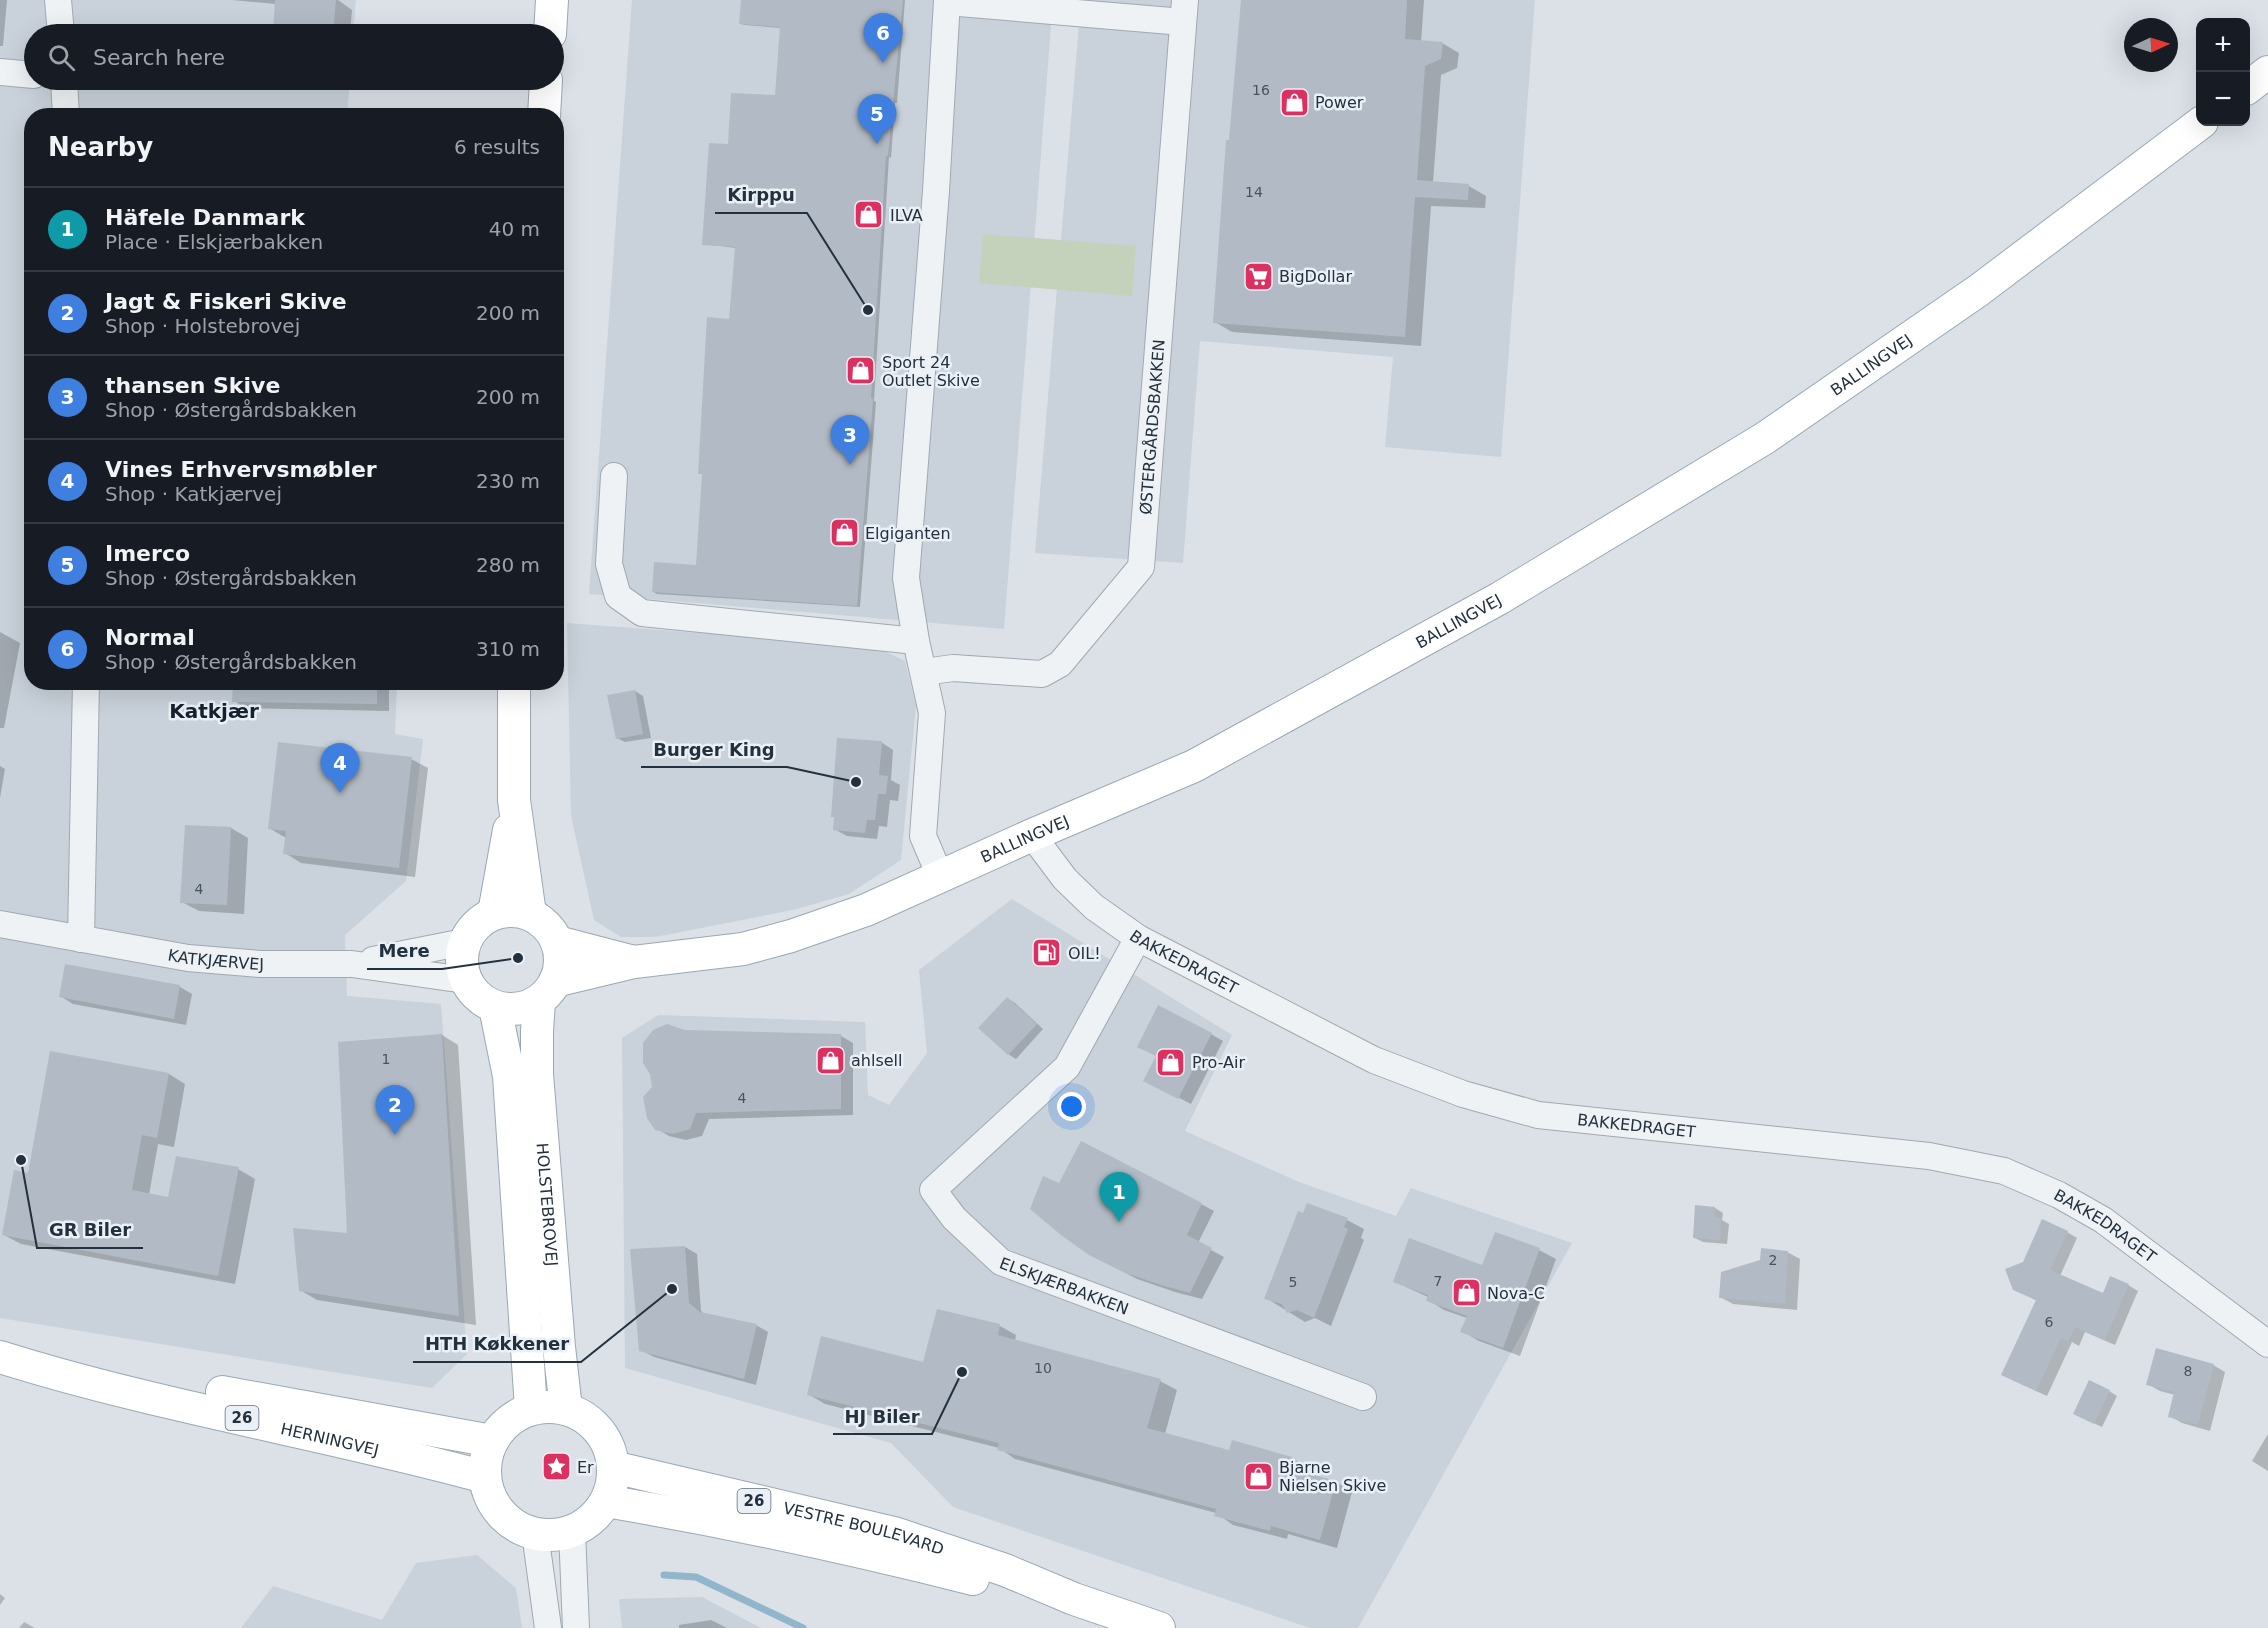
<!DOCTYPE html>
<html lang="en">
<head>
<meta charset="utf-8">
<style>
  body { margin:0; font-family:"DejaVu Sans",sans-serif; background:#242831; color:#f1f3f6 }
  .controls { position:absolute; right:18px; top:18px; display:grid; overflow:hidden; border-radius:12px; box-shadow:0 6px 24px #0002 }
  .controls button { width:54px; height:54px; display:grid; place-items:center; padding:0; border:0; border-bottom:2px solid #363941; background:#171b24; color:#f1f3f6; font:30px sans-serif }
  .compass { position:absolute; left:2124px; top:18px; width:54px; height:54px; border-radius:50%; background:#171b24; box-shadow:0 6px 24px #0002; rotate:86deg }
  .you { position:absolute; left:1072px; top:1107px; width:21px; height:21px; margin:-15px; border:4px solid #fff; border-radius:50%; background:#1a73e8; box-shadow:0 0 0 9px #1a73e833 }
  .badge { display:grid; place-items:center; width:39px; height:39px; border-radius:50%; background:#2563eb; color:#fff; font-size:20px; font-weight:700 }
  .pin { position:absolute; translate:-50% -50px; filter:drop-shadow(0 2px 3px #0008) }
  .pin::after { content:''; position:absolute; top:32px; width:21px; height:18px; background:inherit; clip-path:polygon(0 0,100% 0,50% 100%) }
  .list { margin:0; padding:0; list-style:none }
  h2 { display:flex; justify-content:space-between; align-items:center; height:78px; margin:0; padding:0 24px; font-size:26px }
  h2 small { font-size:20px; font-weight:400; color:#9ea1a6 }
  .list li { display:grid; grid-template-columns:39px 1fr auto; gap:18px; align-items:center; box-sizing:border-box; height:84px; padding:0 24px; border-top:2px solid #363941 }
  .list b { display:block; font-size:22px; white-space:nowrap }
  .list p { margin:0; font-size:20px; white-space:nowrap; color:#9ea1a6 }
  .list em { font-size:20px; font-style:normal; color:#9ea1a6 }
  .icon { flex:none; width:33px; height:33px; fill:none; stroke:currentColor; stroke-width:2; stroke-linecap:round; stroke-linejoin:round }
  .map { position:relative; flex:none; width:2268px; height:1628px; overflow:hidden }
  .search { position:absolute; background:#171b24; box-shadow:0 6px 24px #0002; left:24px; top:24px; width:540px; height:66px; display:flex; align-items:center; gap:15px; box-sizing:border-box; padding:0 21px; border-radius:33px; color:#9ea1a6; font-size:22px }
  .panel { position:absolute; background:#171b24; box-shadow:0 6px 24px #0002; left:24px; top:108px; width:540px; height:582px; border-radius:24px }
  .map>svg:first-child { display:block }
  .built { fill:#c9d1da }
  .green { fill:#c4d2bb }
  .shadow { fill:#0003 }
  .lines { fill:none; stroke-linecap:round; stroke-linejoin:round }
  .stream { stroke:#91b6cc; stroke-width:7 }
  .building { fill:#b2bbc5 }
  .minor-casing { stroke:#a0a9b1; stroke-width:28 }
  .major-casing { stroke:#99a8b4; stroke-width:34 }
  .minor { stroke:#eef2f5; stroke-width:26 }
  .major { stroke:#fff; stroke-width:32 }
  .labels { text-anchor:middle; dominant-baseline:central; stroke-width:5; stroke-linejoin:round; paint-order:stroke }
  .number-label { font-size:14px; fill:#475460 }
  .shield { fill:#eaf0f5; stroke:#5f6a76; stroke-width:1.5 }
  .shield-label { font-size:15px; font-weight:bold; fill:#23313f }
  .poi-label { font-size:16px; fill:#23313f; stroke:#eaf0f5; text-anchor:start }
  .street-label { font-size:16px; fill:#23313f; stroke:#eaf0f5 }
  .quarter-label { font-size:20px; font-weight:bold; fill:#16222f; stroke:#eaf0f5 }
  .leader { fill:none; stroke:#23313f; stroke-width:2 }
  .callout-dot { fill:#23313f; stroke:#eaf0f5; stroke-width:2 }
  .callout-label { font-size:18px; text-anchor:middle; font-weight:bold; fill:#23313f; stroke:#eaf0f5; stroke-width:5; stroke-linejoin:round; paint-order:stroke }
</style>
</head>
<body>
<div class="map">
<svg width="2268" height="1628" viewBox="0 0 2268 1628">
  <rect width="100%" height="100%" fill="#dbe1e7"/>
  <!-- built -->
  <g class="built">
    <polygon points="0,0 356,0 353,34 34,34 34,80 350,80 347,115 32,116 32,682 397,683 395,734 423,739 406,881 345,935 347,996 441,1004 467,1354 432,1388 0,1318"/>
    <polygon points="632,0 1053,0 1004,629 589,594"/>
    <polygon points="1081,0 1535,0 1501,457 1385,447 1393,357 1200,341 1183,563 1035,553"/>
    <polygon points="567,623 873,646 905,661 916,706 901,860 849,894 793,910 655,937 621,937 594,920 571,816"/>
    <polygon points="1012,899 1232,1035 1185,1131 1299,1182 1396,1216 1411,1188 1572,1243 1358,1628 1310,1628 953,1507 891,1443 625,1368 622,1038 658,1015 865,1022 868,1095 889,1105 927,1053 919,970"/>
    <polygon points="477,1555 516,1588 522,1628 241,1628 273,1586 382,1620 416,1563"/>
    <polygon points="702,1597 761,1628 622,1628 619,1599"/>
  </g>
  <!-- green -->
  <polygon class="green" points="983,234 1136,246 1132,296 979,283"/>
  <!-- shadow -->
  <g class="shadow">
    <polygon points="0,0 7,0 3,46 0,46"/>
    <polygon points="231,0 338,0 352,10 350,34 274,34 276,4"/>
    <polygon points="742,0 905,0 897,103 895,103 891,158 889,157 874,401 876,402 860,607 657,594 654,592 697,566 704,475 699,473 731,320 736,248 703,244 729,146 777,97 781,28 744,25 740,23"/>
    <polygon points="1242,0 1424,0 1421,42 1442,43 1459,53 1457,68 1441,75 1433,183 1469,186 1486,196 1485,208 1431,206 1421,346 1232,332 1215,322"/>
    <polygon points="0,632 20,643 4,728 0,728"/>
    <polygon points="234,682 389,682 389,711 246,708 234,701"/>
    <polygon points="635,691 643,696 651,738 625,742 617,738"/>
    <polygon points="881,742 893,750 891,780 900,785 898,801 890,800 887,827 879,826 877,839 847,836 834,829"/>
    <polygon points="411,759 428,768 415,877 301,863 285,853 286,838 269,828"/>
    <polygon points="0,766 5,769 0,798"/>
    <polygon points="186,826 231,828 248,838 244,914 199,911 182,902"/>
    <polygon points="180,987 192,994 186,1025 73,1004 60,996"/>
    <polygon points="1007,998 1015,1003 1043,1029 1016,1059 1008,1054"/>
    <polygon points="1211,1034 1223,1041 1191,1104 1158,1087"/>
    <polygon points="442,1035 458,1045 476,1325 317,1300 300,1290 348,1235"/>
    <polygon points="841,1036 853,1043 853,1115 709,1119 702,1136 686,1140 669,1136 656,1128 654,1088"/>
    <polygon points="169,1074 185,1084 174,1147 158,1144 149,1195 169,1199 238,1169 255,1179 235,1284 21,1244 4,1235 29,1175"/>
    <polygon points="1060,1185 1201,1204 1214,1211 1198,1243 1224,1257 1202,1299 1175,1292 1137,1279 1103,1261"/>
    <polygon points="1715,1208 1723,1213 1722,1220 1729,1224 1727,1244 1703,1242 1695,1238"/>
    <polygon points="1347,1220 1364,1229 1361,1238 1364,1240 1331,1326 1315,1318 1305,1322 1266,1298"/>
    <polygon points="2067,1232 2077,1238 2060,1276 2103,1295 2128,1285 2138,1291 2115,1345 2085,1332 2079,1346 2072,1342 2047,1396 2012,1380 2037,1301 2015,1289 2024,1263"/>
    <polygon points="685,1247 697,1254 701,1311 705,1315 756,1325 768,1332 756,1385 654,1357 641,1350"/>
    <polygon points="1539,1250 1556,1259 1520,1356 1479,1341 1462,1331 1467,1318 1444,1310 1428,1300 1428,1297 1395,1282 1483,1267"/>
    <polygon points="1787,1252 1800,1259 1797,1310 1733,1304 1720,1297"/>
    <polygon points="1000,1326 1016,1335 1015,1341 1160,1381 1177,1390 1165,1434 1230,1452 1292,1458 1308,1468 1307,1474 1336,1482 1352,1492 1337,1548 1288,1534 1287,1539 1233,1525 1216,1513 1015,1459 999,1448 825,1404 808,1394 925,1364"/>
    <polygon points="2213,1365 2225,1372 2210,1431 2182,1423 2170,1416 2175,1395 2160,1391 2148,1384"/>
    <polygon points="2109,1391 2117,1396 2102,1427 2083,1418"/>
    <polygon points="2268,1434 2268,1471 2252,1461"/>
    <polygon points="0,1594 5,1598 0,1605"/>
    <polygon points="711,1620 727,1628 679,1628 679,1625"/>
    <polygon points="24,1622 33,1627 34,1628 19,1628"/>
  </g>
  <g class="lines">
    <!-- stream -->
    <polyline class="stream" points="664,1575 696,1577 803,1628"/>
  </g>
  <!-- building -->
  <g class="building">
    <polygon points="275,0 336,0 333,34 273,34"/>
    <polygon points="741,0 903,0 888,156 886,156 871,398 873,399 857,606 652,592 654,562 696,565 702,474 698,474 707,317 729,319 735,247 702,245 709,143 728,144 731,93 775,95 780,27 739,24"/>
    <polygon points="1241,0 1407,0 1405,39 1443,42 1441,59 1425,66 1417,180 1469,184 1468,200 1415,197 1405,337 1213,323 1226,140 1229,140"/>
    <polygon points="233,682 377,682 377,704 232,702"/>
    <polygon points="635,690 643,734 616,739 607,695"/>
    <polygon points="837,738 882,741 879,775 888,776 886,794 878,794 875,820 867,820 865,833 833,830 834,817 831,817"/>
    <polygon points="278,742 412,757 399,868 283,854 286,831 268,829"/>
    <polygon points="185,825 231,827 227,905 180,903"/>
    <polygon points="65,964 180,985 174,1019 59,997"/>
    <polygon points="1007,997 1037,1024 1008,1055 978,1028"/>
    <polygon points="1158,1005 1212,1033 1178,1099 1143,1081 1156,1056 1137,1047"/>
    <polygon points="667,1024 685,1030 841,1034 841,1109 696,1113 690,1129 673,1134 655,1130 647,1118 643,1097 652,1087 650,1074 643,1063 643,1043 653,1030"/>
    <polygon points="442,1034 459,1316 299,1291 293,1228 347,1233 338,1042"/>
    <polygon points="50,1051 169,1073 157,1138 142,1135 132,1190 168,1197 176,1156 239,1167 218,1276 2,1235 14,1170 28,1173"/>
    <polygon points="1081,1141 1202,1203 1187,1235 1212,1248 1190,1293 1161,1285 1123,1272 1089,1255 1061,1235 1030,1209 1043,1176 1059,1183"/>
    <polygon points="1307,1203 1348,1218 1344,1227 1348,1229 1314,1318 1297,1310 1287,1313 1282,1304 1264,1299 1298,1211 1303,1213"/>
    <polygon points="1695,1205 1715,1207 1714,1217 1721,1218 1720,1240 1693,1238"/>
    <polygon points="2042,1219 2068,1231 2050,1270 2103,1293 2110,1276 2129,1284 2105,1340 2075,1327 2068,1341 2061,1338 2036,1391 2001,1375 2036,1300 2013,1290 2005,1269 2023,1262"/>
    <polygon points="1495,1232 1540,1248 1503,1348 1460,1332 1467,1316 1426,1301 1428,1295 1393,1282 1409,1238 1482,1265"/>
    <polygon points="685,1246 689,1303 700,1312 757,1324 744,1379 639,1351 630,1249"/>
    <polygon points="1761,1248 1788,1251 1785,1304 1719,1298 1721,1272 1760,1260"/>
    <polygon points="937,1309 1000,1324 998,1335 1161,1379 1147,1428 1229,1450 1232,1440 1292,1457 1289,1468 1336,1481 1320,1540 1271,1526 1270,1531 1214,1516 1216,1509 997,1450 999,1443 807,1395 821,1336 923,1362"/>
    <polygon points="2156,1348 2214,1364 2198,1425 2168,1417 2174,1392 2146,1385"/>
    <polygon points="2089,1380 2110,1390 2094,1424 2073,1414"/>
  </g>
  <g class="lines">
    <defs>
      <g id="minor">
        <polyline points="58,0 61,34"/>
        <polyline points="947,2 1183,22"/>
        <polyline points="0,72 34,75"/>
        <polyline points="64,80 66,116"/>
        <polyline points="614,476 609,564 618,596 642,613 916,641 932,713 923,836 940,876"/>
        <polyline points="916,641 906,578 936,191 947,0"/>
        <path id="s1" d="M924,672L953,668L1042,674L1060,664L1141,567L1185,0"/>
        <path id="s2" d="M1032,835L1065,879L1094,907L1138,938L1374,1060L1463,1094L1538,1115L1929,1156L2004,1171L2059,1195L2103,1220L2268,1344"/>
        <path id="s3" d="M0,924L188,958L260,964H352L465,980"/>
        <path id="s4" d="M1138,938L1067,1067L933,1190L954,1218L1001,1262L1363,1397"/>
        <polyline points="81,939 86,682"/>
        <polyline points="373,960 464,942"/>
        <polyline points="572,1531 576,1628"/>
        <polyline points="535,1533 548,1628"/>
      </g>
      <g id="major">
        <polyline points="550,34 552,0"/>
        <polyline points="2246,89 2268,72"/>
        <polyline points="544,116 546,80"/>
        <polyline points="514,682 514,800 530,914"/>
        <circle cx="511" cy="960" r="49"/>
        <polyline points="494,913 509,830"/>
        <polyline points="557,942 630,961"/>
        <path id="s5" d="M555,981L634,962L743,949L791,936L866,910L1032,835L1194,766L1500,598L1765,438L1979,290L2202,122"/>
        <path id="s6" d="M539,1001L537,1031V1074L559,1347L566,1409"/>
        <polyline points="495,1007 509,1076 531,1409"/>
        <path id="s7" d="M0,1357C159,1407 325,1433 485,1477"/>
        <polyline points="222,1392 492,1441"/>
        <circle cx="549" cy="1471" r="64"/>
        <path id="s8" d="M613,1467L894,1533L1005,1570L1074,1599L1159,1628"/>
        <path d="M606,1501C729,1522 851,1548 973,1579"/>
      </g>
    </defs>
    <!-- minor casing -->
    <use href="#minor" class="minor-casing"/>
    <!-- major casing -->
    <use href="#major" class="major-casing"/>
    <!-- minor -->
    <use href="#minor" class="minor"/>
    <!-- major -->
    <use href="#major" class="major"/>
  </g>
  <!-- icons -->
  <defs>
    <symbol id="shop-square" viewBox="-11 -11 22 22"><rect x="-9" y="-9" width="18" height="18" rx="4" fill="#dc3061" stroke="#eaf0f5"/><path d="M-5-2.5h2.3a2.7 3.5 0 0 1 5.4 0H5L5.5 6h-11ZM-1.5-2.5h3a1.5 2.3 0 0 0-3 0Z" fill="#fff"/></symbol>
    <symbol id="supermarket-square" viewBox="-11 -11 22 22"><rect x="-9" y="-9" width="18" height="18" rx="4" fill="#dc3061" stroke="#eaf0f5"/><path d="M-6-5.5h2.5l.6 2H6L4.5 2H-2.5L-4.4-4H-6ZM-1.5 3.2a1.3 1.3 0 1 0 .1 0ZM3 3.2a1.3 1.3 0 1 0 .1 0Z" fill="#fff"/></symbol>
    <symbol id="fuel-square" viewBox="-11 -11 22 22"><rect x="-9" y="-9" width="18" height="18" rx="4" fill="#dc3061" stroke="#eaf0f5"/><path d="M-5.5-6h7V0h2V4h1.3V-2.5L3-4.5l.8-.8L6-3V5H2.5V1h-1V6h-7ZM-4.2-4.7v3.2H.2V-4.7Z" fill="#fff"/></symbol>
    <symbol id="sight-square" viewBox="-11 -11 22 22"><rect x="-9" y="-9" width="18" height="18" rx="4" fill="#dc3061" stroke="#eaf0f5"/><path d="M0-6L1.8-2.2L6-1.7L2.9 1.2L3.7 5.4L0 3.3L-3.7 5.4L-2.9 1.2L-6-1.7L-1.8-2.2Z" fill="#fff"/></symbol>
  </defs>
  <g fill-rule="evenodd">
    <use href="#shop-square" x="1278" y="86" width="33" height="33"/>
    <use href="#shop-square" x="852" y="198" width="33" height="33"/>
    <use href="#supermarket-square" x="1242" y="260" width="33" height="33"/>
    <use href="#shop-square" x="844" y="354" width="33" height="33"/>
    <use href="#shop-square" x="828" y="516" width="33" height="33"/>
    <use href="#fuel-square" x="1030" y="936" width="33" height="33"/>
    <use href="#shop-square" x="814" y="1044" width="33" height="33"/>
    <use href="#shop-square" x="1154" y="1046" width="33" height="33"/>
    <use href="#shop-square" x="1450" y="1276" width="33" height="33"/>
    <use href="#sight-square" x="540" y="1450" width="33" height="33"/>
    <use href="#shop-square" x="1242" y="1460" width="33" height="33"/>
  </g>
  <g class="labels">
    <!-- number labels -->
    <g class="number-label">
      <text x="1261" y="90">16</text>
      <text x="1254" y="192">14</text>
      <text x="199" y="889">4</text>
      <text x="386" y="1059">1</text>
      <text x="742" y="1098">4</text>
      <text x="1773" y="1260">2</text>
      <text x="1438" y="1281">7</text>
      <text x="1293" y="1282">5</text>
      <text x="2049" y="1322">6</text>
      <text x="1043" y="1368">10</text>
      <text x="2188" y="1371">8</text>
    </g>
    <!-- shield labels -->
    <g class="shield">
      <rect x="225.5" y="1406" width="33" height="24" rx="4.5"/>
      <rect x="737.5" y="1489" width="33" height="24" rx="4.5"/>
    </g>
    <g class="shield-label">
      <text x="242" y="1418">26</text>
      <text x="754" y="1501">26</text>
    </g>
    <!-- poi labels -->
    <g class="poi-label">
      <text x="1315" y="102">Power</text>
      <text x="890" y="215">ILVA</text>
      <text x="1279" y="276">BigDollar</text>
      <text x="882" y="362">Sport 24<tspan x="882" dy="18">Outlet Skive</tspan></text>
      <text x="865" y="533">Elgiganten</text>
      <text x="1068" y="953">OIL!</text>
      <text x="851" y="1060">ahlsell</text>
      <text x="1192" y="1062">Pro-Air</text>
      <text x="1487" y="1293">Nova-C</text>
      <text x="577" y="1467">Er</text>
      <text x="1279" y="1467">Bjarne<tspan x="1279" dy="18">Nielsen Skive</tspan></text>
    </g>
    <!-- street labels -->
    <g class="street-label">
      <text stroke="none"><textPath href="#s5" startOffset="1466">BALLINGVEJ</textPath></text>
      <text stroke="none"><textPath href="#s1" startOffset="406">ØSTERGÅRDSBAKKEN</textPath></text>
      <text stroke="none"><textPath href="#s5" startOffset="980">BALLINGVEJ</textPath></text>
      <text stroke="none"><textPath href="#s5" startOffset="494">BALLINGVEJ</textPath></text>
      <text stroke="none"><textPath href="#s3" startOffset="219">KATKJÆRVEJ</textPath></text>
      <text stroke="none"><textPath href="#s2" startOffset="201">BAKKEDRAGET</textPath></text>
      <text stroke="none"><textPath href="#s2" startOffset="687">BAKKEDRAGET</textPath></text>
      <text stroke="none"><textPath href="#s6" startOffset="204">HOLSTEBROVEJ</textPath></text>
      <text stroke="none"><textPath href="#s2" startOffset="1173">BAKKEDRAGET</textPath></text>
      <text stroke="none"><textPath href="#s4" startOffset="496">ELSKJÆRBAKKEN</textPath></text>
      <text stroke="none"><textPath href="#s7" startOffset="340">HERNINGVEJ</textPath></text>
      <text stroke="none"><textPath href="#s8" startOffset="258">VESTRE BOULEVARD</textPath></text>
    </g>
    <!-- quarter labels -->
    <g class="quarter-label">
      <text x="214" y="711">Katkjær</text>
    </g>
  </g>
  <!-- callouts -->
  <path class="leader" d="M868 310L807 213H715M856 782L787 767H641M518 958L442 969H367M21 1160L37 1248H143M672 1289L581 1362H413M962 1372L932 1434H833"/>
  <g class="callout-dot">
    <circle cx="868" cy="310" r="6"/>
    <circle cx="856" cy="782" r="6"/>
    <circle cx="518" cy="958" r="6"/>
    <circle cx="21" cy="1160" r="6"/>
    <circle cx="672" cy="1289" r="6"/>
    <circle cx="962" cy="1372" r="6"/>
  </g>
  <g class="callout-label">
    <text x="761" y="201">Kirppu</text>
    <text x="714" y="756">Burger King</text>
    <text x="404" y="957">Mere</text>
    <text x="90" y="1236">GR Biler</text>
    <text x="497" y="1350">HTH Køkkener</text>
    <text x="882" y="1423">HJ Biler</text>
  </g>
</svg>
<div class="controls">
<button>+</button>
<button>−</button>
</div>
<svg class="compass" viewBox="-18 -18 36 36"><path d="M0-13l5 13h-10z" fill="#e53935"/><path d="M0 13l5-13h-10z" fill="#9ea1a6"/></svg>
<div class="you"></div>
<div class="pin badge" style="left:1119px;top:1222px;background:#0f9aa8">1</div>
<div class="pin badge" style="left:395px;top:1135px;background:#3f7fe0">2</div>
<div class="pin badge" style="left:850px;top:465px;background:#3f7fe0">3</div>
<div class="pin badge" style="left:340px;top:793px;background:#3f7fe0">4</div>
<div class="pin badge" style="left:877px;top:144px;background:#3f7fe0">5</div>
<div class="pin badge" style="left:883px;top:63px;background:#3f7fe0">6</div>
<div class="search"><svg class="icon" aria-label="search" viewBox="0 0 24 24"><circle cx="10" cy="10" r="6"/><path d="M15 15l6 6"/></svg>Search here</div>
<section class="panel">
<h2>Nearby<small>6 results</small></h2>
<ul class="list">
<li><span class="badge" style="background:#0f9aa8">1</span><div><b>Häfele Danmark</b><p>Place · Elskjærbakken</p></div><em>40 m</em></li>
<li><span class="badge" style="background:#3f7fe0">2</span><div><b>Jagt &amp; Fiskeri Skive</b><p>Shop · Holstebrovej</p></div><em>200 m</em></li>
<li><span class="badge" style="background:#3f7fe0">3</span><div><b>thansen Skive</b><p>Shop · Østergårdsbakken</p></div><em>200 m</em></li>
<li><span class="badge" style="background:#3f7fe0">4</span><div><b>Vines Erhvervsmøbler</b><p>Shop · Katkjærvej</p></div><em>230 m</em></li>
<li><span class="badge" style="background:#3f7fe0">5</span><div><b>Imerco</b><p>Shop · Østergårdsbakken</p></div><em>280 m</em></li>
<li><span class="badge" style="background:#3f7fe0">6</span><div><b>Normal</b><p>Shop · Østergårdsbakken</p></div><em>310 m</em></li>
</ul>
</section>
</div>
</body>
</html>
